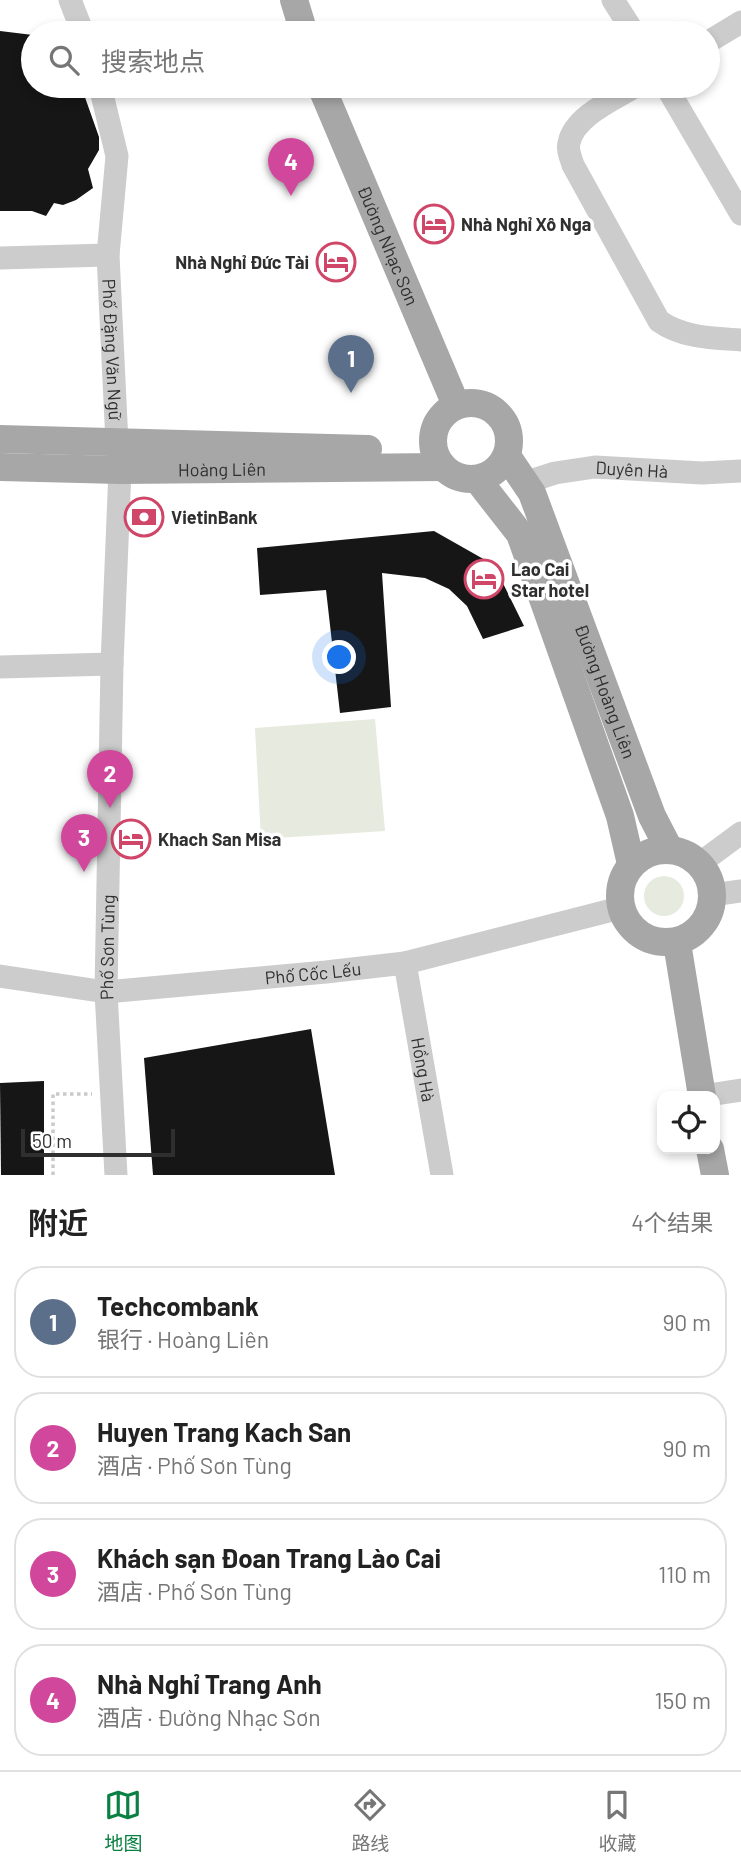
<!DOCTYPE html>
<html lang="zh">
<head>
<meta charset="utf-8">
<style>
  body { margin:0; font-family:Barlow,"Noto Sans SC",sans-serif; background:#f2f2f2; color:#222 }
  .controls { position:absolute; right:21px; bottom:21px; display:grid; overflow:hidden; border-radius:14px; box-shadow:0 4px 10px #0003 }
  .controls button { width:63px; height:63px; display:grid; place-items:center; padding:0; border:0; border-bottom:2px solid #e0e0e0; background:#fff; color:#222; font:35px sans-serif }
  .scale { position:absolute; left:21px; bottom:18px; width:154px; box-sizing:border-box; padding-left:7px; border:4px solid #2f2f2f; border-top:0; font-size:19px; line-height:24px; white-space:nowrap; color:#2f2f2f; -webkit-text-stroke:5px #fff; paint-order:stroke }
  .you { position:absolute; left:340px; top:658px; width:24px; height:24px; margin:-18px; border:5px solid #fff; border-radius:50%; background:#1a73e8; box-shadow:0 0 0 10px #1a73e833 }
  .badge { display:grid; place-items:center; width:46px; height:46px; border-radius:50%; background:#0b8043; color:#fff; font-size:23px; font-weight:700 }
  .pin { position:absolute; translate:-50% -58px; filter:drop-shadow(0 2px 4px #0008) }
  .pin::after { content:''; position:absolute; top:37px; width:24px; height:21px; background:inherit; clip-path:polygon(0 0,100% 0,50% 100%) }
  .list { margin:0; padding:0; list-style:none }
  h2 { display:flex; justify-content:space-between; align-items:center; height:91px; margin:0; padding:0 28px; font-size:30px }
  h2 small { font-size:23px; font-weight:400; color:#767676 }
  .list li { display:grid; grid-template-columns:46px 1fr auto; gap:21px; align-items:center; box-sizing:border-box; height:112px; margin:0 14px 14px; padding:0 14px; border:2px solid #e0e0e0; border-radius:28px }
  .list b { display:block; font-size:26px; white-space:nowrap }
  .list p { margin:0; font-size:23px; white-space:nowrap; color:#767676 }
  .list em { font-size:23px; font-style:normal; color:#767676 }
  .icon { flex:none; width:38px; height:38px; fill:none; stroke:currentColor; stroke-width:2; stroke-linecap:round; stroke-linejoin:round }
  .map { position:relative; flex:none; width:741px; height:1175px; overflow:hidden }
  .search { position:absolute; background:#fff; box-shadow:0 4px 10px #0003; left:21px; right:21px; top:21px; height:77px; display:flex; align-items:center; gap:18px; box-sizing:border-box; padding:0 24px; border-radius:38px; color:#767676; font-size:26px }
  .sheet { height:595px; background:#fff }
  nav { display:flex; justify-content:space-around; align-items:center; box-sizing:border-box; height:98px; border-top:2px solid #e0e0e0; background:#fff; font-size:19px; color:#767676 }
  nav a { display:grid; justify-items:center; gap:4px }
  nav .on { color:#0b8043 }
  .map>svg:first-child { display:block }
  .green { fill:#e7eade }
  .building { fill:#161616 }
  .lines { fill:none; stroke-linecap:round; stroke-linejoin:round }
  .path { stroke:#c9c9c9; stroke-width:3.5; stroke-dasharray:3.5 3.5; stroke-linecap:butt }
  .minor { stroke:#ccc; stroke-width:23 }
  .major { stroke:#a7a7a7; stroke-width:28 }
  .labels { text-anchor:middle; dominant-baseline:central; stroke-width:7; stroke-linejoin:round; paint-order:stroke }
  .poi-label { font-size:18px; font-weight:bold; fill:#2f2f2f; stroke:#fff; text-anchor:start }
  .street-label { font-size:18px; fill:#2f2f2f; stroke:#fff }
</style>
</head>
<body>
<div class="map">
<svg width="741" height="1175" viewBox="0 0 741 1175">
  <rect width="100%" height="100%" fill="#fff"/>
  <!-- green -->
  <g class="green">
    <polygon points="375,719 385,831 261,839 255,728"/>
    <circle cx="664" cy="896" r="20"/>
  </g>
  <!-- building -->
  <g class="building">
    <polygon points="0,31 33,35 33,86 81,86 99,137 99,150 88,169 93,188 76,200 63,205 54,203 46,216 32,211 0,211"/>
    <polygon points="434,531 494,565 524,626 483,639 467,606 449,589 425,578 382,573 391,707 340,713 326,590 260,595 257,548"/>
    <polygon points="311,1029 335,1175 153,1175 144,1058"/>
    <polygon points="44,1081 44,1175 1,1175 0,1083"/>
  </g>
  <g class="lines">
    <!-- path -->
    <polyline class="path" points="53,1175 53,1094 92,1094"/>
    <!-- minor -->
    <g class="minor">
      <polyline points="70,0 83,33"/>
      <polyline points="613,0 634,33"/>
      <polyline points="708,42 741,22"/>
      <path id="s1" d="M100,86L117,156L108,255L117,443"/>
      <path d="M636,86C615,99 574,116 569,143C567,150 571,158 573,165L659,321C683,338 713,338 741,340"/>
      <polyline points="666,86 741,214"/>
      <polyline points="0,258 108,255"/>
      <path id="s2" d="M524,483L555,473L595,467L702,473L741,471"/>
      <polyline points="0,667 112,664"/>
      <polyline points="699,864 741,833"/>
      <polyline points="712,895 741,891"/>
      <path id="s3" d="M405,963L442,1175"/>
      <path id="s4" d="M0,976L106,992L326,972L405,963L620,908"/>
      <polyline points="702,1096 741,1090"/>
      <path id="s5" d="M116,1175L106,992L112,664L120,470"/>
    </g>
    <!-- major -->
    <g class="major">
      <polyline points="294,0 304,33"/>
      <path id="s6" d="M321,86L456,405"/>
      <circle cx="471" cy="441" r="38"/>
      <polyline points="0,439 368,449"/>
      <path id="s7" d="M507,456L532,493L652,816L669,849"/>
      <path id="s8" d="M0,467L120,470L443,467"/>
      <polyline points="477,479 520,534 620,816 631,864"/>
      <circle cx="666" cy="896" r="46"/>
      <polyline points="677,943 702,1096"/>
      <polyline points="710,1149 715,1175"/>
    </g>
  </g>
  <!-- icons -->
  <defs>
    <symbol id="hotel-ring" viewBox="-11 -11 22 22"><circle r="9.5" fill="#fff" stroke="#d04668" stroke-width="1.5"/><path d="M-6-4.5h1.5V1H6V5H4.5V3h-9V5H-6ZM-4 0a1.8 1.8 0 1 1 3.6 0ZM.5 0V-2.5h3Q6-2.5 6 0Z" fill="#d04668"/></symbol>
    <symbol id="bank-ring" viewBox="-11 -11 22 22"><circle r="9.5" fill="#fff" stroke="#d04668" stroke-width="1.5"/><path d="M-6-4H6V4H-6ZM0-2.3a2.3 2.3 0 1 0 0 4.6a2.3 2.3 0 1 0 0-4.6Z" fill="#d04668"/></symbol>
  </defs>
  <g fill-rule="evenodd">
    <use href="#hotel-ring" x="412" y="202" width="44" height="44"/>
    <use href="#hotel-ring" x="314" y="240" width="44" height="44"/>
    <use href="#bank-ring" x="122" y="495" width="44" height="44"/>
    <use href="#hotel-ring" x="462" y="557" width="44" height="44"/>
    <use href="#hotel-ring" x="109" y="817" width="44" height="44"/>
  </g>
  <g class="labels">
    <!-- poi labels -->
    <g class="poi-label">
      <text x="461" y="224">Nhà Nghỉ Xô Nga</text>
      <text x="309" y="262" text-anchor="end">Nhà Nghỉ Đức Tài</text>
      <text x="171" y="517">VietinBank</text>
      <text x="511" y="569">Lao Cai<tspan x="511" dy="21">Star hotel</tspan></text>
      <text x="158" y="839">Khach San Misa</text>
    </g>
    <!-- street labels -->
    <g class="street-label">
      <text stroke="none"><textPath href="#s6" startOffset="173">Đường Nhạc Sơn</textPath></text>
      <text stroke="none"><textPath href="#s1" startOffset="266">Phố Đặng Văn Ngữ</textPath></text>
      <text stroke="none"><textPath href="#s8" startOffset="222">Hoàng Liên</textPath></text>
      <text stroke="none"><textPath href="#s2" startOffset="110">Duyên Hà</textPath></text>
      <text stroke="none"><textPath href="#s7" startOffset="256">Đường Hoàng Liên</textPath></text>
      <text stroke="none"><textPath href="#s5" startOffset="228">Phố Sơn Tùng</textPath></text>
      <text stroke="none"><textPath href="#s4" startOffset="315">Phố Cốc Lếu</textPath></text>
      <text stroke="none"><textPath href="#s3" startOffset="108">Hồng Hà</textPath></text>
    </g>
  </g>
</svg>
<div class="controls">
<button><svg class="icon" aria-label="locate" viewBox="0 0 24 24"><circle cx="12" cy="12" r="6"/><path d="M12 2v4M12 18v4M2 12h4M18 12h4"/></svg></button>
</div>
<div class="scale">50 m</div>
<div class="you"></div>
<div class="pin badge" style="left:351px;top:393px;background:#5c6f8a">1</div>
<div class="pin badge" style="left:110px;top:808px;background:#d1479c">2</div>
<div class="pin badge" style="left:84px;top:872px;background:#d1479c">3</div>
<div class="pin badge" style="left:291px;top:196px;background:#d1479c">4</div>
<div class="search"><svg class="icon" aria-label="search" viewBox="0 0 24 24"><circle cx="10" cy="10" r="6"/><path d="M15 15l6 6"/></svg>搜索地点</div>
</div>
<section class="sheet">
<h2>附近<small>4个结果</small></h2>
<ul class="list">
<li><span class="badge" style="background:#5c6f8a">1</span><div><b>Techcombank</b><p>银行 · Hoàng Liên</p></div><em>90 m</em></li>
<li><span class="badge" style="background:#d1479c">2</span><div><b>Huyen Trang Kach San</b><p>酒店 · Phố Sơn Tùng</p></div><em>90 m</em></li>
<li><span class="badge" style="background:#d1479c">3</span><div><b>Khách sạn Đoan Trang Lào Cai</b><p>酒店 · Phố Sơn Tùng</p></div><em>110 m</em></li>
<li><span class="badge" style="background:#d1479c">4</span><div><b>Nhà Nghỉ Trang Anh</b><p>酒店 · Đường Nhạc Sơn</p></div><em>150 m</em></li>
</ul>
</section>
<nav>
<a class="on"><svg class="icon" aria-label="map" viewBox="0 0 24 24"><path d="M3 6l6-2 6 2 6-2v14l-6 2-6-2-6 2zM9 4v14M15 6v14"/></svg>地图</a>
<a><svg class="icon" aria-label="directions" viewBox="0 0 24 24"><path d="M12 3l9 9-9 9-9-9zM9 14v-3h6M13 9l2 2-2 2"/></svg>路线</a>
<a><svg class="icon" aria-label="saved" viewBox="0 0 24 24"><path d="M7 4h10v16l-5-4-5 4z"/></svg>收藏</a>
</nav>
</body>
</html>
